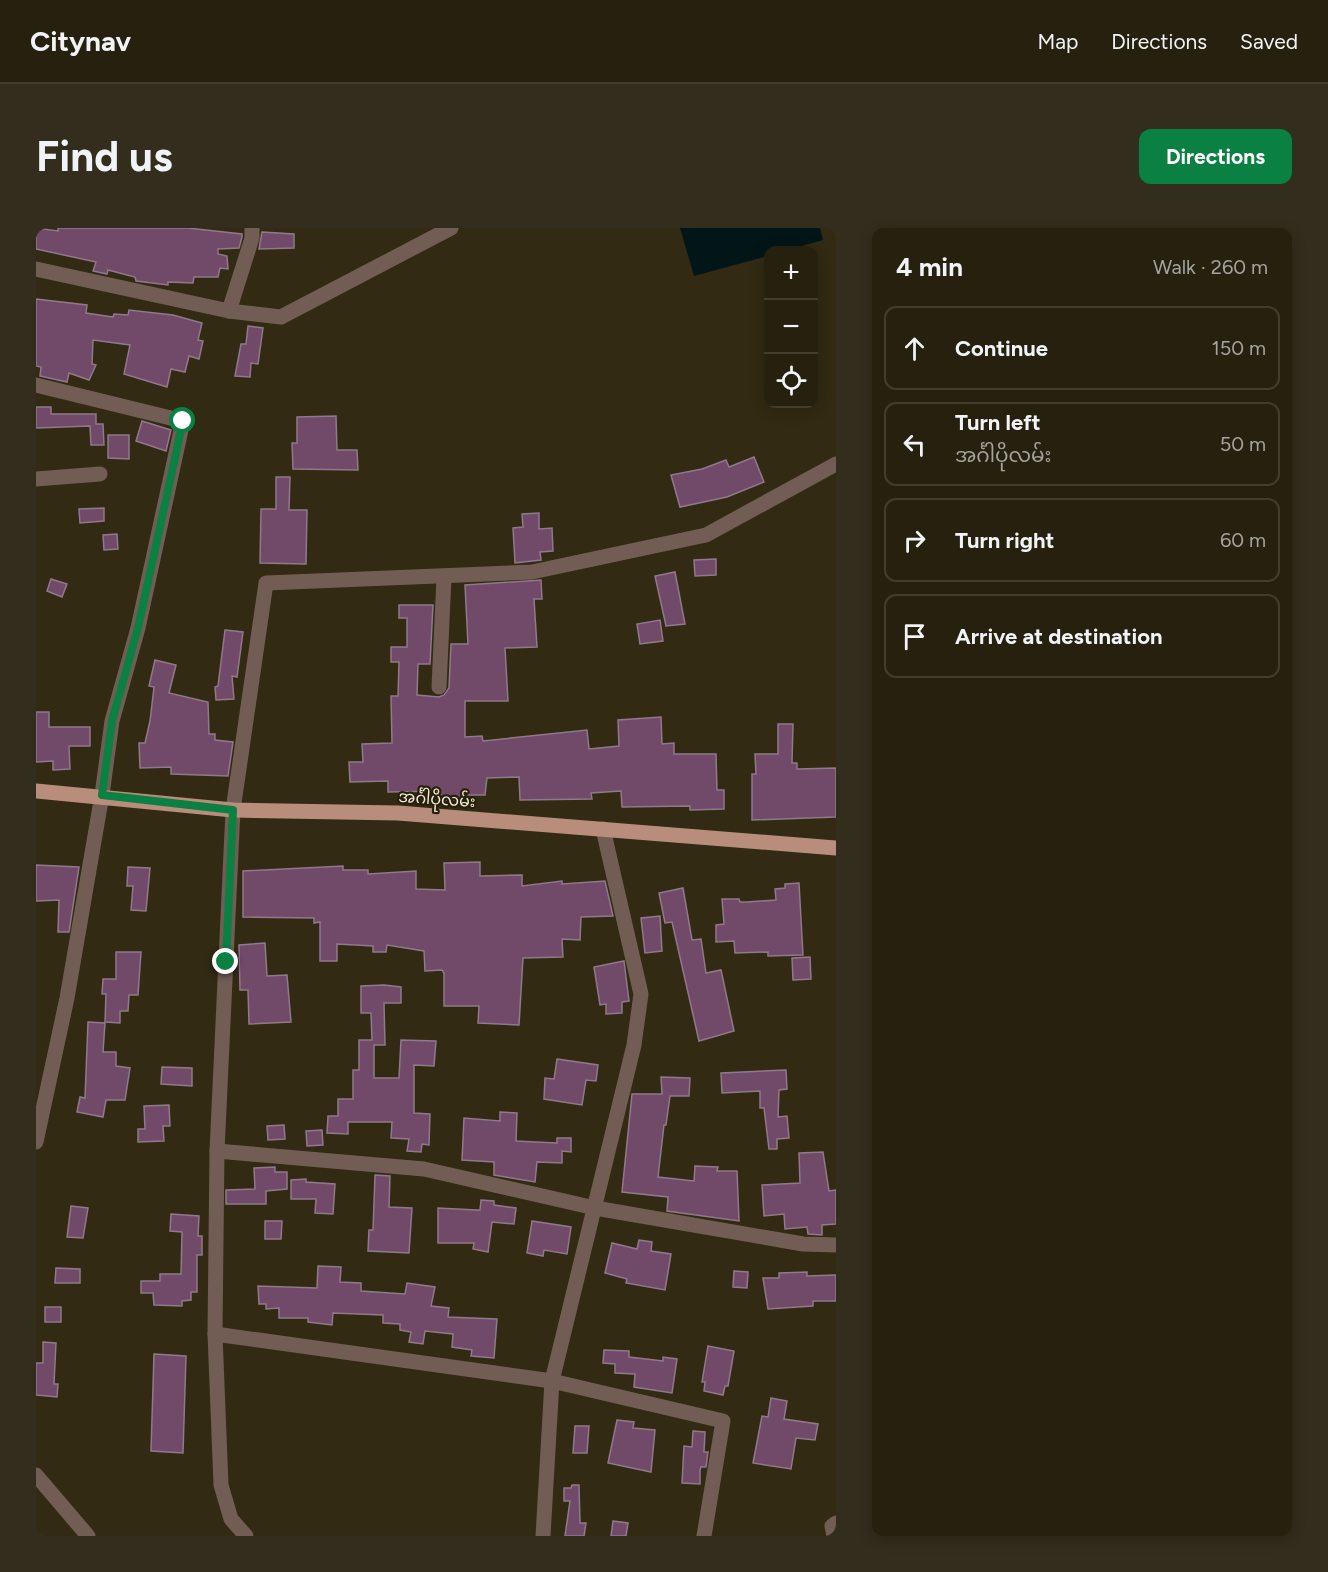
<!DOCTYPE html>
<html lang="en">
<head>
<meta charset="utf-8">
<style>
  body { margin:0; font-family:Figtree,"Noto Sans Myanmar",sans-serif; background:#322d1c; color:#f1f3f6 }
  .controls { position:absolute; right:18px; top:18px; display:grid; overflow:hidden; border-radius:12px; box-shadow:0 3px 15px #0003 }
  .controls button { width:54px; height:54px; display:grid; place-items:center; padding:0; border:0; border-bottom:2px solid #423e2e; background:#26200e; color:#f1f3f6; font:30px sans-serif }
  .stop { position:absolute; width:18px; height:18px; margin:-14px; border:4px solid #0b8043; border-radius:50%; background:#fff }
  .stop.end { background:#0b8043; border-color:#fff; box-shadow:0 2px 6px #0008 }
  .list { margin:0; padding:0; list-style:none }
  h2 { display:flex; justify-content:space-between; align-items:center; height:78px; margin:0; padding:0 24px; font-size:26px }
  h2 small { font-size:20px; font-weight:400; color:#a4a39e }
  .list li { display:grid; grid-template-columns:39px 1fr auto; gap:18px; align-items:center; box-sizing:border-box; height:84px; margin:0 12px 12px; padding:0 12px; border:2px solid #423e2e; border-radius:12px }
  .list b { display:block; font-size:22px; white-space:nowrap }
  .list p { margin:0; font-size:20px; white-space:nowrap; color:#a4a39e }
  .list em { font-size:20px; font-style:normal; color:#a4a39e }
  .icon { flex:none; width:33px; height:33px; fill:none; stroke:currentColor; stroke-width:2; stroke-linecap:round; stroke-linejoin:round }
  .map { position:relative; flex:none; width:800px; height:1308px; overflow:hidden; border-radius:12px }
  header { display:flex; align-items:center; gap:36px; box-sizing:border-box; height:84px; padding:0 30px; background:#26200e; border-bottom:2px solid #423e2e }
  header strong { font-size:28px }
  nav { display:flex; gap:33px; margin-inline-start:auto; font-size:21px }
  .intro { display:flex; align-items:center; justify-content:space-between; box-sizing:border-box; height:144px; padding:0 36px }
  h1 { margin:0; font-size:42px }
  .button { padding:15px 27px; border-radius:12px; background:#0b8043; color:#fff; font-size:21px; font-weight:700 }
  main { display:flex; gap:36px; padding:0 36px }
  aside { flex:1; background:#26200e; border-radius:12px; box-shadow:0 3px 15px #0003 }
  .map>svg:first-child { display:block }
  .water { fill:#021618 }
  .building { fill:#714a6a; stroke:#8f798a; stroke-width:1.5 }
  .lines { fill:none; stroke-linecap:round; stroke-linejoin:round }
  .minor { stroke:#725d54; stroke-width:15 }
  .primary { stroke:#b88d7b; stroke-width:15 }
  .route { stroke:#0b8043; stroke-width:8 }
  .labels { text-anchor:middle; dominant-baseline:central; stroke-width:4.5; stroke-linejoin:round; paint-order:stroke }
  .street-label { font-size:16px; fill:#f1ecde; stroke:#282009 }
</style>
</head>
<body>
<header>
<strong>Citynav</strong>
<nav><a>Map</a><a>Directions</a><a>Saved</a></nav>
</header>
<div class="intro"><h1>Find us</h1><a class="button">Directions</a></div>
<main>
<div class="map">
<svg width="800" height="1308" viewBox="0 0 800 1308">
  <rect width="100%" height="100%" fill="#322a13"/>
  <!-- water -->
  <polygon class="water" points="644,0 784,0 787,12 751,22 732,22 732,28 658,48"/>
  <!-- building -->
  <g class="building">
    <polygon points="0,0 22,3 22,0 152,0 206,6 206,9 203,20 182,21 182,26 191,28 192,41 184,40 182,49 158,49 157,55 132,54 132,57 100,53 99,49 72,42 71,46 57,43 60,34 0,21"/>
    <polygon points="226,4 258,6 258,20 223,21"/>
    <polygon points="0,71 51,77 50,85 77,89 78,86 92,87 93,82 137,87 166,95 162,112 167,113 163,131 153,128 149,144 135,141 131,159 88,146 94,117 57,112 56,136 60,137 53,152 33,145 31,154 4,148 5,139 0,138"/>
    <polygon points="212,98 227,100 222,136 215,135 214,149 199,148 205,116 210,116"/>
    <polygon points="0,179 15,179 15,186 60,186 60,196 67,196 68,217 55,217 54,198 0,200"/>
    <polygon points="300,188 301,222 321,222 322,242 257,241 256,215 261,215 261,189"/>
    <polygon points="106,193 135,202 130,223 100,213"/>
    <polygon points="72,207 93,207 93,231 72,230"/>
    <polygon points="718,229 728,254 691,269 644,279 635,247 666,241 690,232 693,239"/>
    <polygon points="240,249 254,249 253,282 271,282 270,336 224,335 225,281 240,281"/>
    <polygon points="68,280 68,293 44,295 43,281"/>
    <polygon points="503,285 503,301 516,300 517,323 504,324 505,332 479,335 477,300 487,299 486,286"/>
    <polygon points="81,306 82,321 68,322 67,307"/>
    <polygon points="680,331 680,347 659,348 658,332"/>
    <polygon points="639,344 649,396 630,398 619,348"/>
    <polygon points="15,351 31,356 26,369 11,363"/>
    <polygon points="505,352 506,371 498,371 501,419 469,420 472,473 429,473 429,509 446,508 447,513 551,502 553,521 583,518 582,492 625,489 626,516 638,515 638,526 680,526 681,562 688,562 688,581 654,582 654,578 586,579 585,563 555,565 556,571 484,572 483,549 451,550 449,567 429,567 429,572 404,572 404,563 352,564 352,553 314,554 313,534 327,534 326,516 356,515 355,468 362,468 363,434 355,434 355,419 371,419 371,390 363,390 363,377 397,377 394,436 382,436 381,467 403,469 408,467 413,460 415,416 432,416 429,357"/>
    <polygon points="624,392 627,413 604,416 601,396"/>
    <polygon points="189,402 207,404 201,449 196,448 198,471 180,472 179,459 182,458"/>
    <polygon points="119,432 140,437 133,465 172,474 173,506 179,506 179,512 197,514 192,548 135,546 135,539 104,540 103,515 109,515 114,493 118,459 113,458"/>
    <polygon points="0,484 13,484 13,499 54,499 54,518 33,518 34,541 17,542 17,533 0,534"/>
    <polygon points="742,496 757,496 756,535 761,535 761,541 800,540 800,589 716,592 716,546 720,546 719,526 742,526"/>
    <polygon points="444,634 444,648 486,647 486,658 526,653 526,656 569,653 577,688 545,689 544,712 526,711 527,729 487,730 483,797 442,795 443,778 408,778 408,745 406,742 389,743 388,723 351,717 350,724 337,724 337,718 301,716 301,733 284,733 284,694 278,695 278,690 207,689 207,643 307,638 307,642 332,642 332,646 380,643 380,661 409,662 408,635"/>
    <polygon points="0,637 43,639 33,704 22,704 23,672 0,673"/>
    <polygon points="92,639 114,640 110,683 95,682 97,658 91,658"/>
    <polygon points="763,655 767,727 732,728 732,724 699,725 698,713 680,714 680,697 688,696 686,671 703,671 704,674 711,674 740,672 739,661 749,660 749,656"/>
    <polygon points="647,660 656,712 665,711 670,745 685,742 698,803 663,813 636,694 629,695 623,665"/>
    <polygon points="624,688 626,723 609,725 605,690"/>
    <polygon points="229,715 231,748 251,747 255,794 213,796 212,762 204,762 203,717"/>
    <polygon points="80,724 105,724 102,767 93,767 92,783 84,783 84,795 69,794 70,766 66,766 67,751 80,751"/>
    <polygon points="774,729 775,751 757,752 756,730"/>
    <polygon points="588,733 593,773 586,774 586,785 570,786 570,776 564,777 558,739"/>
    <polygon points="348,757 365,759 365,775 348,775 349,817 338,817 338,850 363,850 365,812 400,813 398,838 378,837 378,885 394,886 393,917 386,916 385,924 371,923 373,911 355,910 356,894 312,894 312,906 291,905 292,888 302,888 302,871 317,871 317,842 323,842 323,812 336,812 335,785 325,785 325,758"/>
    <polygon points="52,794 69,795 67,824 80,824 80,838 94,840 89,872 70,872 67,889 41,884 44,869 49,870"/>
    <polygon points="521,831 562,837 560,853 550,852 546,877 508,871 509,850 518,851"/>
    <polygon points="126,839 156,840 156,858 125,856"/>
    <polygon points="750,842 751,861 743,862 742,889 751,888 753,910 741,911 741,921 733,921 728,880 724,880 724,863 686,865 685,845"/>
    <polygon points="625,849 654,850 653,868 634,868 630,897 628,897 622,949 658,953 659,938 682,939 681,943 701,943 703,993 631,983 632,969 586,964 596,866 626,866"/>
    <polygon points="133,877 134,898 127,898 128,913 102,914 102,901 109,901 108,878"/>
    <polygon points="464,884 481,885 480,913 521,915 521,910 535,910 535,924 526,923 526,935 501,934 499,954 458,947 458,934 426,932 428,890 464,893"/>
    <polygon points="248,897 249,911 232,912 231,898"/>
    <polygon points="286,902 287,917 271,918 270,903"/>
    <polygon points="787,924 793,963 800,962 800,996 786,997 786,1007 772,1006 771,999 749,1001 748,986 728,988 726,957 764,955 763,925"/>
    <polygon points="239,939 239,944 251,944 251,961 230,963 230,976 190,976 190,962 219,961 218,940"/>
    <polygon points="339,947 354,948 353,979 376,980 373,1025 332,1023 333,1002 337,1002"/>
    <polygon points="270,951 270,954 299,956 297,986 279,985 280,971 255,971 255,952"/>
    <polygon points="445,972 458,973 458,977 480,980 478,996 456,994 452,1024 437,1021 438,1015 402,1015 402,980 441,982 444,982"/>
    <polygon points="35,978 52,980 47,1010 31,1009"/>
    <polygon points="135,986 163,988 162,1008 166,1008 166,1027 161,1027 161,1064 155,1064 155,1072 146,1073 146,1078 118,1077 117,1065 105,1065 105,1053 124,1053 124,1046 145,1046 146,1004 134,1003"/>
    <polygon points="229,993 246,993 245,1011 229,1011"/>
    <polygon points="496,993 535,999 531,1026 508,1022 507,1028 491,1025"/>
    <polygon points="603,1012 616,1014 615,1023 635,1026 629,1062 590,1055 591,1051 569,1045 576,1015 601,1021"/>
    <polygon points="282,1038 305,1039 304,1054 325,1055 325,1063 369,1066 371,1055 399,1059 395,1078 413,1080 412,1089 461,1091 458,1130 435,1128 436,1122 416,1119 417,1106 389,1103 387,1116 373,1114 375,1104 364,1102 364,1096 347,1095 347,1087 297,1085 296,1097 272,1094 272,1090 243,1090 243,1080 230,1081 230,1076 223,1076 222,1058 281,1060"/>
    <polygon points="20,1040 44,1041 44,1055 19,1055"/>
    <polygon points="698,1043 712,1044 711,1060 697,1059"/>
    <polygon points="771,1044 771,1048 800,1047 800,1073 777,1073 777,1078 732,1081 727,1050 743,1050 743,1045"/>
    <rect x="9" y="1079" width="16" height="15"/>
    <polygon points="7,1114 20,1115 18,1156 22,1156 21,1169 0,1167 0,1135 7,1135"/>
    <polygon points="672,1118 698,1123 692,1158 689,1158 687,1167 668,1163 669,1154 666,1154"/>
    <polygon points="568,1122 593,1123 593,1129 627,1133 627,1129 641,1131 636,1165 598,1159 599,1146 579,1145 579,1136 567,1135"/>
    <polygon points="118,1126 150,1128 147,1225 115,1223"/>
    <polygon points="735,1170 751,1173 748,1191 782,1196 779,1212 760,1210 755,1241 717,1235 726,1188 732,1189"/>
    <polygon points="581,1192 598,1194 597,1200 619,1202 615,1244 572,1235"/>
    <polygon points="539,1198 553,1198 551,1225 537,1225"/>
    <polygon points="657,1203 669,1204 668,1224 672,1224 670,1239 665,1239 664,1242 664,1256 646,1255 648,1218 656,1219"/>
    <polygon points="536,1257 543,1257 544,1295 550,1295 548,1308 529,1308 534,1273 528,1273 528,1260 535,1260"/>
    <polygon points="577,1293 592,1295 590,1308 575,1308"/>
  </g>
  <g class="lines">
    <!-- minor -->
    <g class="minor">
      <polyline points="0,41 193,83 245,89 415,0"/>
      <polyline points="193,83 216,10 216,0"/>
      <polyline points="0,157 147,193 102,400 76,493 66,567 31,770 0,914"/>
      <polyline points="0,251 64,246"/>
      <polyline points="403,459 408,349"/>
      <polyline points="181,923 388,941 559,980 767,1016 800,1017"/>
      <polyline points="179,1106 516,1153 687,1193 668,1308"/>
      <polyline points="0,1247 52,1308"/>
      <polyline points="210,1308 195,1291 185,1257 179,1106 181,923 197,582 230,355 496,344 670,307 800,236"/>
      <polyline points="507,1308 516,1153 598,817 605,766 567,601"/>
      <polyline points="798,1308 796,1298 800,1295"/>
    </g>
    <!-- primary -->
    <polyline class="primary" points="0,563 197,582 362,585 800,620"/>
  </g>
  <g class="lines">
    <!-- route -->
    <polyline class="route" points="147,193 102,400 76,493 66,567 197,582 190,734"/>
  </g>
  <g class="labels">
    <!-- street labels -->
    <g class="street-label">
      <text transform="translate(401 571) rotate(4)">အင်္ဂါပိုလမ်း</text>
    </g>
  </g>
</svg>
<div class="controls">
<button>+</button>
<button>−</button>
<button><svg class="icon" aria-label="locate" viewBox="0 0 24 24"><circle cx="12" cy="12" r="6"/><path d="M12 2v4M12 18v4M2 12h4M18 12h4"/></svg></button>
</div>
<div class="stop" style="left:147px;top:193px"></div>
<div class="stop end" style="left:190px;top:734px"></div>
</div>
<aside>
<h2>4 min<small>Walk · 260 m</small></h2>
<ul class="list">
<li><svg class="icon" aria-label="ahead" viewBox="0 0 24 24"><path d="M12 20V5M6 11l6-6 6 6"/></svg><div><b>Continue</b></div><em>150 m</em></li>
<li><svg class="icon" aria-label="left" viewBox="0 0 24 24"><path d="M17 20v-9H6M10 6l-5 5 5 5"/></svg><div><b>Turn left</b><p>အင်္ဂါပိုလမ်း</p></div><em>50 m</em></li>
<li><svg class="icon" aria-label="right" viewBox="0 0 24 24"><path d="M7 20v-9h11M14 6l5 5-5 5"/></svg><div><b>Turn right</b></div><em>60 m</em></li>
<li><svg class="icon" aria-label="arrive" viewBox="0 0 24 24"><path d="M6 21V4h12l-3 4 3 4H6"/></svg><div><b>Arrive at destination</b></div></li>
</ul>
</aside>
</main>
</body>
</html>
